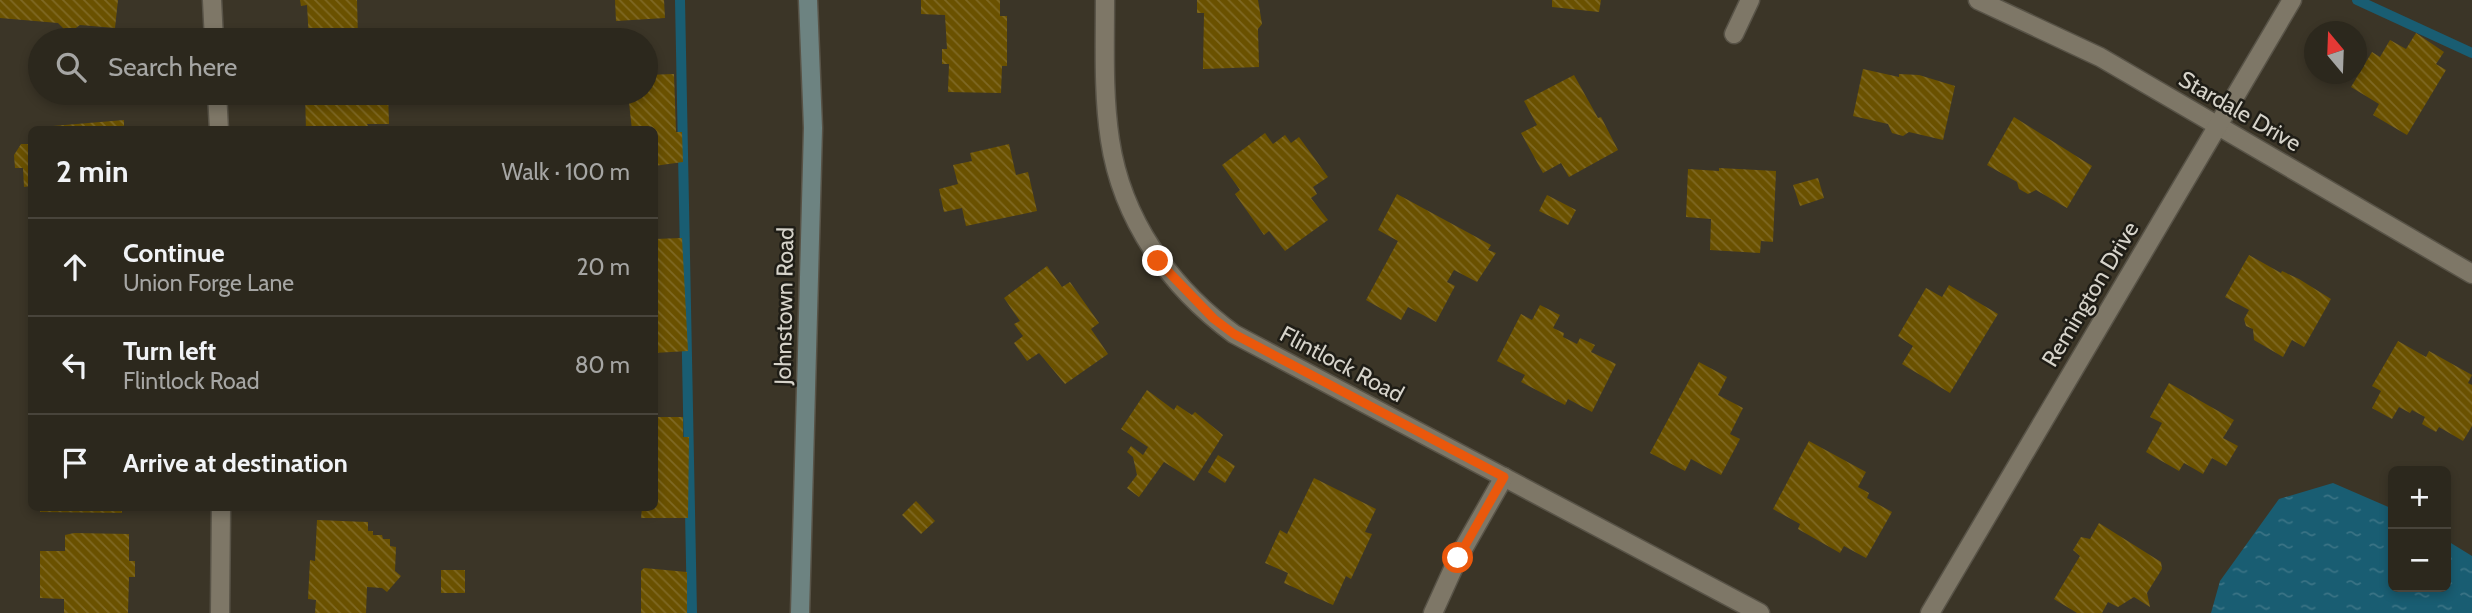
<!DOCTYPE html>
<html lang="en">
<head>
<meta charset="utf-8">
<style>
  body { margin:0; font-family:Cabin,sans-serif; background:#38342a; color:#f1f3f6 }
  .controls { position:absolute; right:21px; bottom:21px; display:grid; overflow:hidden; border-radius:10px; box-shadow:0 4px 10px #0003 }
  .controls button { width:63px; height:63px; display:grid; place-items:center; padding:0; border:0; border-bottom:2px solid #48443b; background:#2c281d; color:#f1f3f6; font:35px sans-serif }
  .compass { position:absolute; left:2304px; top:21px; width:63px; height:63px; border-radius:50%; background:#2c281d; box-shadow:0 4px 10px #0003; rotate:341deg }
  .stop { position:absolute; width:21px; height:21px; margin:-16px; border:5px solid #ea580c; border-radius:50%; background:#fff }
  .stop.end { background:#ea580c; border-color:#fff; box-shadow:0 2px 7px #0008 }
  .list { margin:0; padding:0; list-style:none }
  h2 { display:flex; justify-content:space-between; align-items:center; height:91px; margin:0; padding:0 28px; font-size:30px }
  h2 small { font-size:23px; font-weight:400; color:#a6a6a4 }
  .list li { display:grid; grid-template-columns:46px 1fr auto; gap:21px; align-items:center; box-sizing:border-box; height:98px; padding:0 28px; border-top:2px solid #48443b }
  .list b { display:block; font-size:26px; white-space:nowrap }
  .list p { margin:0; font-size:23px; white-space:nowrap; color:#a6a6a4 }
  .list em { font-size:23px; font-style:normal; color:#a6a6a4 }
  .icon { flex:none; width:38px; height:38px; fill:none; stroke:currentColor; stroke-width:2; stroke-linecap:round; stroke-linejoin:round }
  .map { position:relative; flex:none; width:2472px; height:613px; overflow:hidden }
  .search { position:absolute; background:#2c281d; box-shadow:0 4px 10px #0003; left:28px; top:28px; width:630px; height:77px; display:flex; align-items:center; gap:18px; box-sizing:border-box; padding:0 24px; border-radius:38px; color:#a6a6a4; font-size:26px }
  .panel { position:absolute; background:#2c281d; box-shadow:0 4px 10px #0003; left:28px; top:126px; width:630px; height:385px; border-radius:10px }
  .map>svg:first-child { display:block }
  .water { fill:url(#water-ripples) }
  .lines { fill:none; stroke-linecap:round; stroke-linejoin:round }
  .stream { stroke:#195d72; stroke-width:10 }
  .building { fill:url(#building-back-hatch) }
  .street-casing { stroke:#585347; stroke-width:21 }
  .secondary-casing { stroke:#585347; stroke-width:21 }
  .street { stroke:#7e7767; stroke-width:18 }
  .secondary { stroke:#6d8381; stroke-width:18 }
  .route { stroke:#ea580c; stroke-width:9 }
  .labels { text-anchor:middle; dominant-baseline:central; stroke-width:5; stroke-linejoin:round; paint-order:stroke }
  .street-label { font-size:23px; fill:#d6d3ca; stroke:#1f1d16 }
</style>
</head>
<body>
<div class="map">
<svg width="2472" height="613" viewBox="0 0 2472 613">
  <defs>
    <pattern id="water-ripples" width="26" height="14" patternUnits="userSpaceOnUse" patternTransform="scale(1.75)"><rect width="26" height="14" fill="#195d72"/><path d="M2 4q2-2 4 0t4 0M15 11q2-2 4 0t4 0" fill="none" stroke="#3a7385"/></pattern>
    <pattern id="building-back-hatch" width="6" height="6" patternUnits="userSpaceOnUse" patternTransform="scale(1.75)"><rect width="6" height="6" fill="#6a5100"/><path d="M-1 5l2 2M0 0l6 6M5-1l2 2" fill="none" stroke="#7f6924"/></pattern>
  </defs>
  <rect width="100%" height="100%" fill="#3b3527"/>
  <!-- water -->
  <polygon class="water" points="2333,483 2393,509 2393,587 2446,587 2446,540 2472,556 2472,613 2211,613 2220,581 2279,499"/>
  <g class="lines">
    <!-- stream -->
    <g class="stream">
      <polyline points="680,0 692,613"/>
      <polyline points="2357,0 2472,53"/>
    </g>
  </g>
  <!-- building -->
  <g class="building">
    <polygon points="0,0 118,0 115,28 80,25 73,30 64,29 58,23 0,18"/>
    <polygon points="300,0 357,0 358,40 309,40 307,5 301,6"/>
    <polygon points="615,0 664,0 665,18 616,21"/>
    <polygon points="921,0 1000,0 1000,16 1007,16 1007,66 1002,66 1001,93 948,92 949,64 942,64 942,49 947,49 945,15 921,14"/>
    <polygon points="1197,0 1258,0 1262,24 1258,29 1259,67 1203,69 1204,13 1197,13"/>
    <polygon points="1552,0 1601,0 1599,12 1552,7"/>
    <polygon points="2416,33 2444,52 2436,64 2446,70 2407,135 2373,115 2379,104 2351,87 2372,52 2380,57 2390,40 2406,49"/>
    <polygon points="1863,69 1899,77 1899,74 1919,75 1955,86 1943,140 1909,132 1903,136 1892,133 1888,124 1853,116"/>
    <polygon points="674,74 676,132 682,132 683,162 654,166 654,130 632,130 628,93 646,93 646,75"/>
    <polygon points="1574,75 1598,118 1601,117 1618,150 1569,177 1561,163 1543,173 1521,133 1537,125 1524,101"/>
    <polygon points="70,93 93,93 93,102 70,103"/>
    <polygon points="305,93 388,93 389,124 367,124 370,130 306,130"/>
    <polygon points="2014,117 2092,166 2067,208 2036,190 2028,194 2019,189 2017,182 1987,165"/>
    <polygon points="124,120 124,130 53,130 53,126"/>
    <polygon points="1265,133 1273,144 1285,135 1291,143 1299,137 1328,177 1313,187 1317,194 1311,198 1328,220 1285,251 1269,231 1264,235 1235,194 1240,190 1222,165"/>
    <polygon points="21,144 32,144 32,186 24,187 23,168 15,168 14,155"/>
    <polygon points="1009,144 1016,175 1028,172 1037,211 966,226 962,208 944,212 939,189 958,184 953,165 972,161 970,153"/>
    <polygon points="1719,168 1776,171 1773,242 1761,241 1760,253 1710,250 1711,219 1686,217 1688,169 1719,171"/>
    <polygon points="1818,178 1824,198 1800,206 1793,185"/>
    <polygon points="1397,194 1491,245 1488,250 1496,253 1477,282 1454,270 1447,282 1455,286 1436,322 1408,307 1401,320 1366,300 1398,241 1378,230"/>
    <polygon points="1547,195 1576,210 1568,225 1539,211"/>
    <polygon points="682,238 688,351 654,353 654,239"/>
    <polygon points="2249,255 2281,273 2282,271 2299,279 2331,299 2304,347 2292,340 2283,357 2254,340 2253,329 2246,326 2244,319 2249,310 2225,297"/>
    <polygon points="1047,266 1062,287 1070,282 1099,323 1091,329 1108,354 1065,384 1039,353 1027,361 1014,343 1023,336 1014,324 1020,321 1004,298"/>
    <polygon points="1949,285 1998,314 1950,393 1902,364 1913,346 1898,336 1926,288 1942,297"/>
    <polygon points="1540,305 1560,315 1553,328 1564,333 1563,337 1577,344 1580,338 1595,345 1591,352 1616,364 1592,412 1568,399 1565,405 1521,382 1525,375 1497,361 1521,314 1532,320"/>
    <polygon points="2398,341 2426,357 2429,351 2472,375 2468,383 2472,385 2472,426 2463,441 2439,427 2436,432 2422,424 2425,417 2412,410 2410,413 2399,407 2392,419 2372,408 2381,391 2372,386"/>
    <polygon points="1699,362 1727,377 1718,395 1743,408 1730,434 1740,439 1721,475 1691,459 1685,471 1650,453"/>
    <polygon points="2169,383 2234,420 2223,438 2238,446 2226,466 2212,458 2203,474 2184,463 2179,471 2146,452 2162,423 2150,417"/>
    <polygon points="1147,390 1174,410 1177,405 1192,415 1195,412 1223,435 1194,481 1164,462 1139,497 1127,488 1137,475 1133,457 1127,452 1131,446 1143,455 1148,447 1121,429"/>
    <polygon points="654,417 683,417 683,437 689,437 688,518 641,518 642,508 654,508"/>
    <polygon points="1809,441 1866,472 1858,487 1869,493 1867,498 1892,512 1866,558 1844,546 1840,553 1798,529 1800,524 1773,509"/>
    <polygon points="1218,455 1235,466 1225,483 1208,472"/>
    <polygon points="1314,478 1376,509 1365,532 1372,534 1351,579 1346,576 1333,605 1284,583 1288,573 1265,563 1280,530 1287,534"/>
    <polygon points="916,501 935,521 921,534 902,515"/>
    <polygon points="40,508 122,508 122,513 40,512"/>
    <polygon points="317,520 368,522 368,531 373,531 373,535 382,535 383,539 390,539 390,546 396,547 395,571 401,576 387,592 382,588 367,587 366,613 315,613 316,600 308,599 310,560 315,561"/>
    <polygon points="2099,523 2161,562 2162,569 2147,593 2150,607 2134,597 2118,607 2108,602 2102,613 2077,613 2054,599 2080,556 2073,550 2081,537 2090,539"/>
    <polygon points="74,533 129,534 129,561 135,561 135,577 129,577 128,613 64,613 64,599 40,598 40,551 65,551 65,535"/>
    <polygon points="644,568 687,572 687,613 641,613 641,571"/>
    <rect x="441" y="570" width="24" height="23"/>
  </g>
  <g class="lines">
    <defs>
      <g id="street">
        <polyline points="212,0 214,40"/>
        <path d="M1105,0C1105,46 1103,94 1110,140C1122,220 1170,287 1234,334L1760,613"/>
        <polyline points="1978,0 2100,57 2472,274"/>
        <polyline points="1734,34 1750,0"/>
        <polyline points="217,93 219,130"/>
        <polyline points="220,613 221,508"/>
        <polyline points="1433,613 1458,558 1504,477"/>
        <polyline points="1930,613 2292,0"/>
      </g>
      <polyline id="secondary" points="800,613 813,128 808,0"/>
    </defs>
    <!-- street casing -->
    <use href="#street" class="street-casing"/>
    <!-- secondary casing -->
    <use href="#secondary" class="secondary-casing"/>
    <!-- street -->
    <use href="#street" class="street"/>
    <!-- secondary -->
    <use href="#secondary" class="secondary"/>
  </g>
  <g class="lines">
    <!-- route -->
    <polyline class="route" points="1158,261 1214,319 1234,334 1504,477 1458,558"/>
  </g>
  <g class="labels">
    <!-- street labels -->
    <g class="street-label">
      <text transform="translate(2240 111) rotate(30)">Stardale Drive</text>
      <text transform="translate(2090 294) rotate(-59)">Remington Drive</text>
      <text transform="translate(784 306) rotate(-89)">Johnstown Road</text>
      <text transform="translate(1342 364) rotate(28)">Flintlock Road</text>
    </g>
  </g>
</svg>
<div class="controls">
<button>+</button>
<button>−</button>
</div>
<svg class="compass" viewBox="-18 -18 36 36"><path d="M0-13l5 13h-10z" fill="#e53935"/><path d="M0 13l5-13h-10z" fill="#a6a6a4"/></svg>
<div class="stop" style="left:1458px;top:558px"></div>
<div class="stop end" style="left:1158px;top:261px"></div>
<div class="search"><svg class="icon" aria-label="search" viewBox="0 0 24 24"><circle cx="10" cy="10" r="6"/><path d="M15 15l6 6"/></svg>Search here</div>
<section class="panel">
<h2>2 min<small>Walk · 100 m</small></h2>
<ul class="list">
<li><svg class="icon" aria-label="ahead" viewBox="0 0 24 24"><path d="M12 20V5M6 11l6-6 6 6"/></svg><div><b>Continue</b><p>Union Forge Lane</p></div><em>20 m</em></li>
<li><svg class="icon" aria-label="left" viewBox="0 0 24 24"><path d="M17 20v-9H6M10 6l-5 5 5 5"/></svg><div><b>Turn left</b><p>Flintlock Road</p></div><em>80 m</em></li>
<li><svg class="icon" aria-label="arrive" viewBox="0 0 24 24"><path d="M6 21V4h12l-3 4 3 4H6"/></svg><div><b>Arrive at destination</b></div></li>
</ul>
</section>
</div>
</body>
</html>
